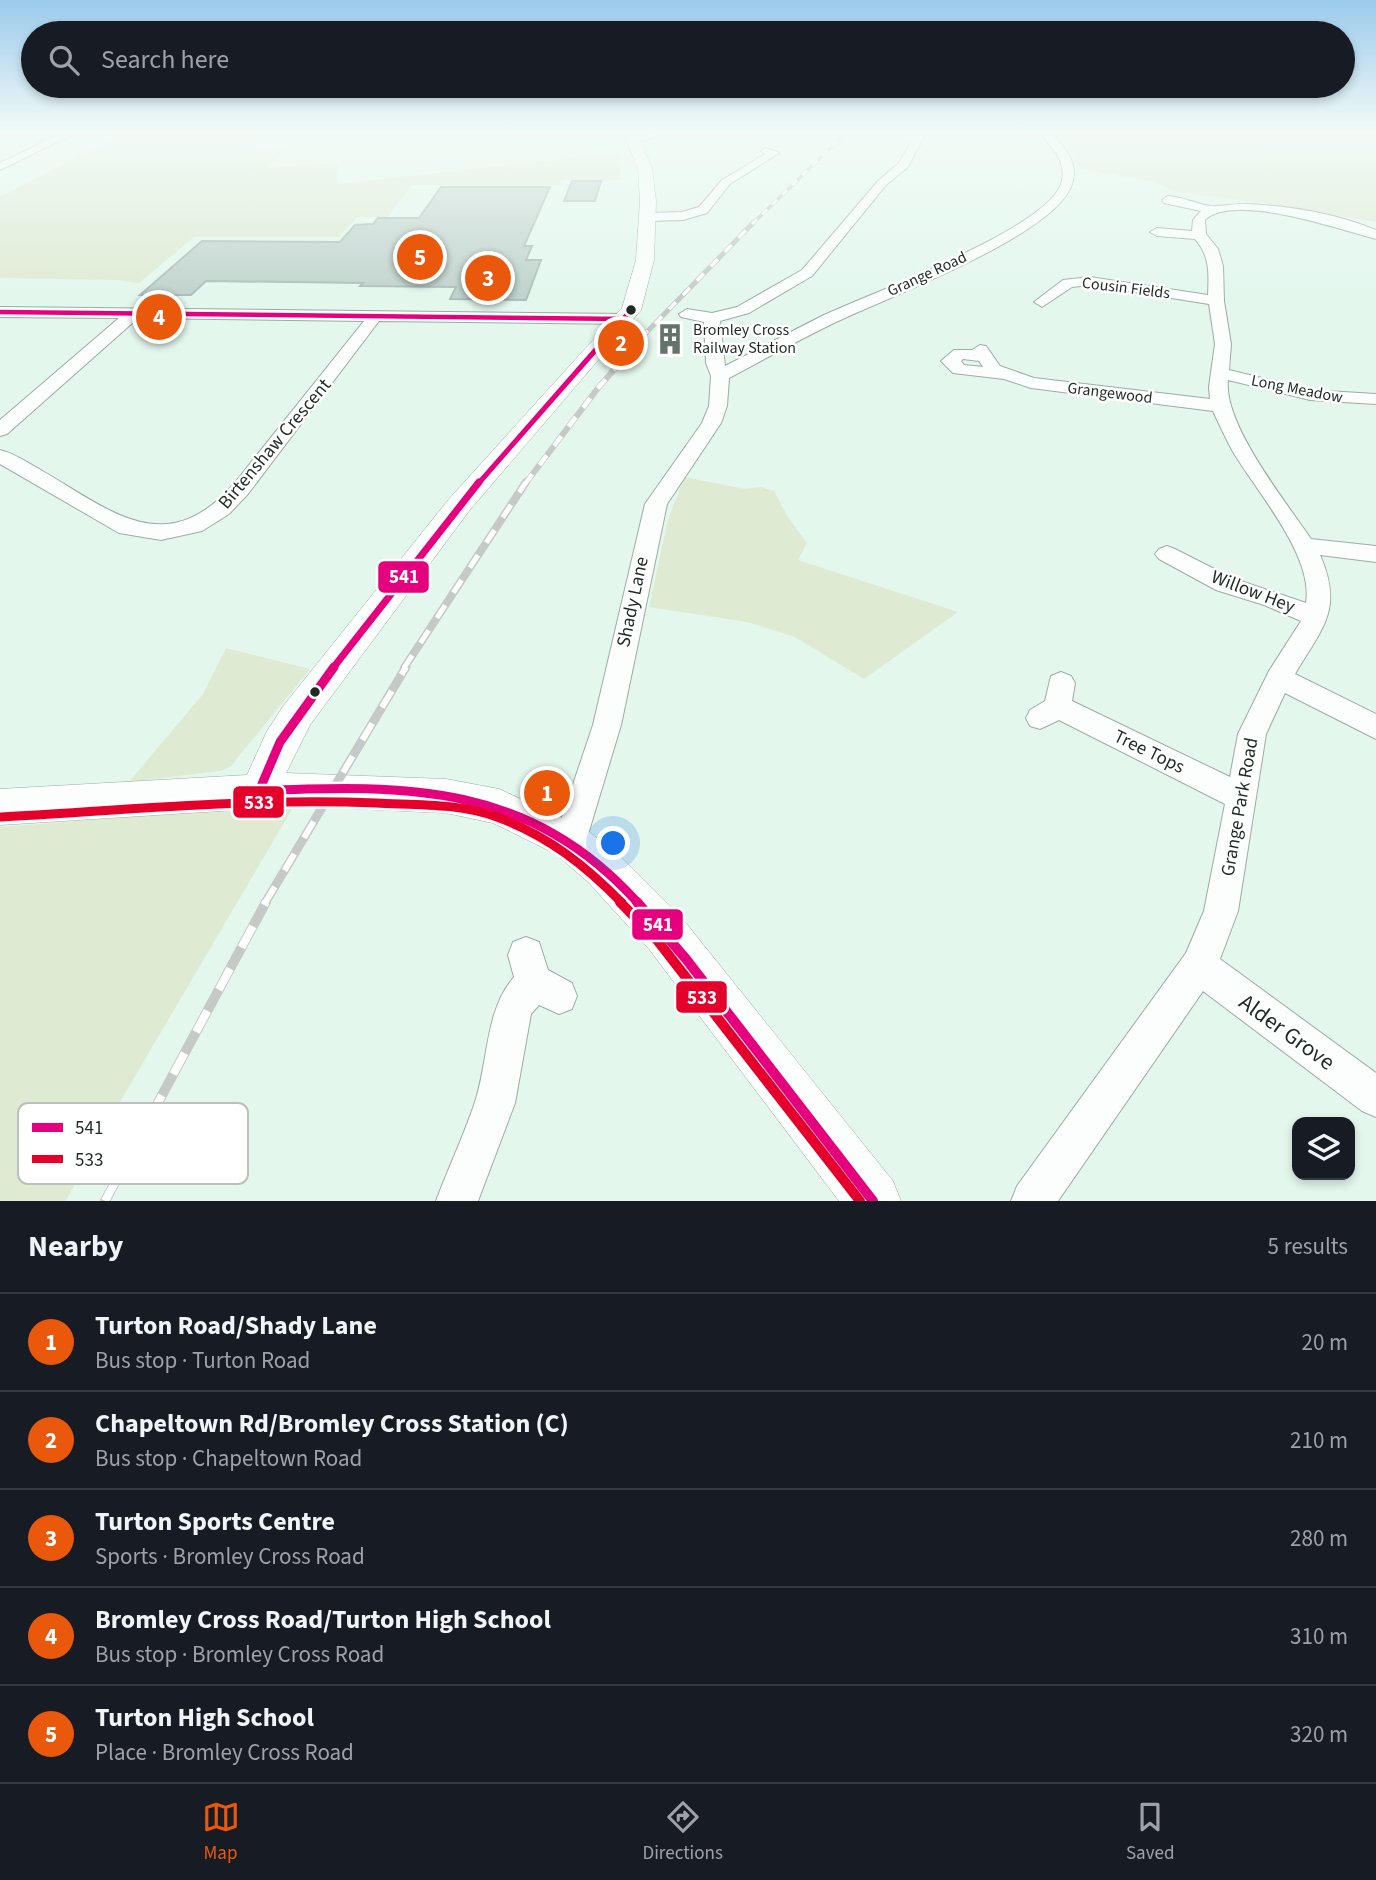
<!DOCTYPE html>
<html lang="en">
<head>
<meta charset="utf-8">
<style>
  body { margin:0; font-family:"Source Sans 3",sans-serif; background:#20242c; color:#f1f3f6 }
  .controls { position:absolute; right:21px; bottom:21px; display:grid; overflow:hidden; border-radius:14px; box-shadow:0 4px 10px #0003 }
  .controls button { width:63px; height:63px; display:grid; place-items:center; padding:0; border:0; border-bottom:2px solid #363941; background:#171b24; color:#f1f3f6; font:35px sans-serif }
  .you { position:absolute; left:614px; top:844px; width:24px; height:24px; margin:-18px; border:5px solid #fff; border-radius:50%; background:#1a73e8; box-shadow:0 0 0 10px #1a73e833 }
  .badge { display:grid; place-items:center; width:46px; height:46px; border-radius:50%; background:#ea580c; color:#fff; font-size:23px; font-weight:700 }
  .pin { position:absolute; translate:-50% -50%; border:4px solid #fff; box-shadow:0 2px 7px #0006 }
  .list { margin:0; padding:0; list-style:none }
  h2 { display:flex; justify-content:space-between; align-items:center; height:91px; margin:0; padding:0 28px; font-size:30px }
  h2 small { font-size:23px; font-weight:400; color:#9ea1a6 }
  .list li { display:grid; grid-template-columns:46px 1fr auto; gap:21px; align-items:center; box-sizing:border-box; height:98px; padding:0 28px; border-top:2px solid #363941 }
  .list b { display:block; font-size:26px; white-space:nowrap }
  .list p { margin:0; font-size:23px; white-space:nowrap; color:#9ea1a6 }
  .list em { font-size:23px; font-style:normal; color:#9ea1a6 }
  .icon { flex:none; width:38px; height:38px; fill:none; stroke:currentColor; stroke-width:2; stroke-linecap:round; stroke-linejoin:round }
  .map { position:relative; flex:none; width:1376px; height:1201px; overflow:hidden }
  .search { position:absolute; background:#171b24; box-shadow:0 4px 10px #0003; left:21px; right:21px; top:21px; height:77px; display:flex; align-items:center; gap:18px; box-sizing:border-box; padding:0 24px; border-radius:38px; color:#9ea1a6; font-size:26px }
  .sheet { height:581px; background:#171b24 }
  nav { display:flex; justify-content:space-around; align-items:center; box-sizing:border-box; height:98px; border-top:2px solid #363941; background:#171b24; font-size:19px; color:#9ea1a6 }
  nav a { display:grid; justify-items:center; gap:4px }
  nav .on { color:#ea580c }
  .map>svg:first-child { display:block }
  .green { fill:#dfead3 }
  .building { fill:#c0d2cd; stroke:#adbeb8; stroke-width:2 }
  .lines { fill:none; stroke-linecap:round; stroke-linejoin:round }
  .minor-casing { stroke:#9daca4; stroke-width:2 }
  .major-casing { stroke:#9daca4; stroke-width:1 }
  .minor { fill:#fbfefc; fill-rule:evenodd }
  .major { fill:#fbfefc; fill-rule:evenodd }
  .rail-far5-casing { stroke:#c5cac8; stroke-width:3.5 }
  .rail-far4-casing { stroke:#c5cac8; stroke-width:5 }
  .rail-far3-casing { stroke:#c5cac8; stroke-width:6 }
  .rail-far2-casing { stroke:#c5cac8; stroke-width:8 }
  .rail-far1-casing { stroke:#c5cac8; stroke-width:9 }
  .rail-casing { stroke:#c5cac8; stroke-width:10 }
  .rail-far5 { stroke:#fff; stroke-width:2.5; stroke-dasharray:7; stroke-linecap:butt }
  .rail-far4 { stroke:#fff; stroke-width:3.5; stroke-dasharray:10; stroke-linecap:butt }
  .rail-far3 { stroke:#fff; stroke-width:4.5; stroke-dasharray:12; stroke-linecap:butt }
  .rail-far2 { stroke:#fff; stroke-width:5; stroke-dasharray:15; stroke-linecap:butt }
  .rail-far1 { stroke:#fff; stroke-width:6; stroke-dasharray:19; stroke-linecap:butt }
  .rail { stroke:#fff; stroke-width:8; stroke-dasharray:24; stroke-linecap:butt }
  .bus-1-far4-casing { stroke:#fff; stroke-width:8 }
  .bus-1-far3-casing { stroke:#fff; stroke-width:10 }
  .bus-1-far2-casing { stroke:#fff; stroke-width:12 }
  .bus-1-far1-casing { stroke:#fff; stroke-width:14 }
  .bus-1-casing { stroke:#fff; stroke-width:16 }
  .bus-2-far1-casing { stroke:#fff; stroke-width:14 }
  .bus-2-casing { stroke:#fff; stroke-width:16 }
  .bus-1-far4 { stroke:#e5007d; stroke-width:4.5 }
  .bus-1-far3 { stroke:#e5007d; stroke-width:5 }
  .bus-1-far2 { stroke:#e5007d; stroke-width:7 }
  .bus-1-far1 { stroke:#e5007d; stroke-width:9 }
  .bus-1 { stroke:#e5007d; stroke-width:10 }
  .bus-2-far1 { stroke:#e4002b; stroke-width:9 }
  .bus-2 { stroke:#e4002b; stroke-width:10 }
  .bus-dot { fill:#1e2b25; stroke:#fff; stroke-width:2.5 }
  .labels { text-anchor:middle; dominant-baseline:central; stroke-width:5; stroke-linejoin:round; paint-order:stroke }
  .far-street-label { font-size:16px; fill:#1e2b25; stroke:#fff }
  .far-poi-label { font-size:16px; fill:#1e2b25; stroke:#fff; text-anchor:start }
  .street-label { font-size:19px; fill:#1e2b25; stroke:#fff }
  .near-street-label { font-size:23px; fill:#1e2b25; stroke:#fff }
  .key { fill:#fff; stroke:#bcbfbe; stroke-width:2 }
  .key-label { font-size:19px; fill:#1e2b25 }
  .line-badge { stroke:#fff; stroke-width:2.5 }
  .badge-label { font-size:19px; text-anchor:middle; font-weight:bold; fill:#fff }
</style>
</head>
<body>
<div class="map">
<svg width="1376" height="1201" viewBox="0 0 1376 1201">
  <rect width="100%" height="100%" fill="#e3f7ed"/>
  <!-- green -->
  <g class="green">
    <polygon points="122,133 264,133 255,149 287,148 267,168 338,163 337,184 620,153 620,180 562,180 558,185 412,185 387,217 357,217 339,237 194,237 139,283 117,280 0,278 0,197"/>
    <path d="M1052,133H1376V222L1265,203L1174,192L1157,182L1080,169C1074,154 1065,142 1052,133Z"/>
    <polygon points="684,477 745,489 761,487 774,491 789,519 807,543 798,560 958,612 864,679 795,637 747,622 649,607 668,520"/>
    <polygon points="226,648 310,669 231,766 221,771 129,782 203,694"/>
    <polygon points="295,804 97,1141 66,1201 0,1201 0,827"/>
  </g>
  <!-- building -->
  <g class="building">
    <polygon points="572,181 601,181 595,201 564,201"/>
    <polygon points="441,187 550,187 524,246 532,246 526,260 541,260 526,300 450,299 456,287 360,286 363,283 206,281 191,295 140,295 202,241 340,242 355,225 373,224 378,218 419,218"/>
  </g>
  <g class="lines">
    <defs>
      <g id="minor">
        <polygon points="62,133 76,133 0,170 0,163"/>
        <polygon points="648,133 665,133 633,144 628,141"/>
        <path d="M916,133H926L908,167L886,185L812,276L749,313L720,321L725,366C757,350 788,333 820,317C868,294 1045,230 1061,184C1068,162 1053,149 1040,133H1051C1065,148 1079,162 1072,184C1057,235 883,299 832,324C797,341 763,360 729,378L727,406L721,423L667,504L621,725L586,841L581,851L570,856L559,851L554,841L593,725L645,504L702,423L709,406L711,376L706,363L704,322L681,317L679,314L687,309L712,313L737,307L802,270L878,181L899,163Z"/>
        <polygon points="766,148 779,153 730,184 707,213 683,220 647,221 641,217 647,213 682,212 699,207 722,180 765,154 761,151"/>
        <path d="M1168,196C1183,197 1196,204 1210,206C1222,207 1236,203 1248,204C1291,206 1337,214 1376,230V239C1341,230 1234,192 1205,220L1206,234L1218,249L1223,266L1224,301L1231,344L1229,370L1310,390L1376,394V404L1310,400L1228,380C1223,424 1286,502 1311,539L1376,546V562L1320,555C1344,610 1322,628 1295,674L1376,714V739L1285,693L1266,734L1238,911L1220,959L1376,1073V1117L1362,1111L1203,991L1058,1201H1011L1017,1186L1186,953L1204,911L1225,804L1059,720L1040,729L1030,726L1026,718L1030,710L1045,701L1051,676L1061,672L1071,676L1075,683L1072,701L1230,777L1238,734L1269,671L1301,621L1264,605L1216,590L1159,559L1155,554L1159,549L1167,546L1175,549L1232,578L1306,603C1314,555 1255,490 1232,450C1225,437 1219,424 1213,411L1031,388L1004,379L953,373L941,361L954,350H972L980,345L986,346L1000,366L1034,378L1210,399L1209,387L1215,344L1209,304L1090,285L1072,287L1042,307L1034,302L1063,280L1090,277L1208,295C1209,273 1210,256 1195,239L1157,236L1150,232L1157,228L1192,231L1193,220L1201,211L1164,203L1162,200ZM963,359L979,361L983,367L964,365L961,361Z"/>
        <path d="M0,307L625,314L633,319L625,324L379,321L248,494L229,514L202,531L161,540L119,533L0,464V450C14,453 26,462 39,469C109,509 164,562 233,485L364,321L138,318L7,434L0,436V420L119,318L0,317Z"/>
        <path d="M526,937L539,942L548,970L572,983L577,996L572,1009L559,1014L539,1005L531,1014L515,1103L478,1201H436C448,1169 463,1137 474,1105C489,1062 484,1012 514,977L508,955L513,942Z"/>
      </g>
      <polygon id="major" points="623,133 636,133 652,168 656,201 654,260 641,310 469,511 310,725 286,773 446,779 499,789 584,828 619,855 681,917 893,1181 901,1201 839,1201 649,949 589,883 556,854 493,823 446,813 298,806 0,825 0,789 247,775 267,731 284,705 449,499 622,308 636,260 640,201 638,168"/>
    </defs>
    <!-- minor casing -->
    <use href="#minor" class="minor-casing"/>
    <!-- major casing -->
    <use href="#major" class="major-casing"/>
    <!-- minor -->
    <use href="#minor" class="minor"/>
    <!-- major -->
    <use href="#major" class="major"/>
    <defs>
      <polyline id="rail-far5" points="752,224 846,133"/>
      <polyline id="rail-far4" points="641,338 754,222"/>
      <polyline id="rail-far3" points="525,484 598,388 643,337"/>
      <polyline id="rail-far2" points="404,668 526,482"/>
      <polyline id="rail-far1" points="265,903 406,667"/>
      <polyline id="rail" points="105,1201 266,902"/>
    </defs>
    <!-- rail-far5 casing -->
    <use href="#rail-far5" class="rail-far5-casing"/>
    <!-- rail-far4 casing -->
    <use href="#rail-far4" class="rail-far4-casing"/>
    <!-- rail-far3 casing -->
    <use href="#rail-far3" class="rail-far3-casing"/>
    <!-- rail-far2 casing -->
    <use href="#rail-far2" class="rail-far2-casing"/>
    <!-- rail-far1 casing -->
    <use href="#rail-far1" class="rail-far1-casing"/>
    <!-- rail casing -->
    <use href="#rail" class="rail-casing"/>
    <!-- rail-far5 -->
    <use href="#rail-far5" class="rail-far5"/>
    <!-- rail-far4 -->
    <use href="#rail-far4" class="rail-far4"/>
    <!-- rail-far3 -->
    <use href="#rail-far3" class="rail-far3"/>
    <!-- rail-far2 -->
    <use href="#rail-far2" class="rail-far2"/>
    <!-- rail-far1 -->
    <use href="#rail-far1" class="rail-far1"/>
    <!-- rail -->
    <use href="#rail" class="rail"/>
    <defs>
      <g id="bus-1-far4">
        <polyline points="0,312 625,319"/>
        <polyline points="606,338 631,310"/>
      </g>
      <polyline id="bus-1-far3" points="478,484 607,337"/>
      <polyline id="bus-1-far2" points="333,668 479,482"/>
      <path id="bus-1-far1" d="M334,667L280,742L259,791C408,784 531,784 638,903"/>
      <polyline id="bus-1" points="637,902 686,959 873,1201"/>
      <path id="bus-2-far1" d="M1,817C126,810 251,798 376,803C416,805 459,803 497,817C548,836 585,865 622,903"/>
      <polyline id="bus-2" points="620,902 657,940 860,1201"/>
    </defs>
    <!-- bus-1-far4 casing -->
    <use href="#bus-1-far4" class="bus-1-far4-casing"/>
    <!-- bus-1-far3 casing -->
    <use href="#bus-1-far3" class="bus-1-far3-casing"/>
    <!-- bus-1-far2 casing -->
    <use href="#bus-1-far2" class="bus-1-far2-casing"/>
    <!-- bus-1-far1 casing -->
    <use href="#bus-1-far1" class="bus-1-far1-casing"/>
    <!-- bus-1 casing -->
    <use href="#bus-1" class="bus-1-casing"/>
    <!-- bus-2-far1 casing -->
    <use href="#bus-2-far1" class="bus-2-far1-casing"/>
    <!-- bus-2 casing -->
    <use href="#bus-2" class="bus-2-casing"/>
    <!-- bus-1-far4 -->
    <use href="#bus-1-far4" class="bus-1-far4"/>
    <!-- bus-1-far3 -->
    <use href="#bus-1-far3" class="bus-1-far3"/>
    <!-- bus-1-far2 -->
    <use href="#bus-1-far2" class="bus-1-far2"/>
    <!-- bus-1-far1 -->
    <use href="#bus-1-far1" class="bus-1-far1"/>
    <!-- bus-1 -->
    <use href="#bus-1" class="bus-1"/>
    <!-- bus-2-far1 -->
    <use href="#bus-2-far1" class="bus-2-far1"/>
    <!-- bus-2 -->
    <use href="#bus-2" class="bus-2"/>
  </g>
  <!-- sky -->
  <linearGradient id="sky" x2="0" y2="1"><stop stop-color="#9bcaeb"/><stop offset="0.44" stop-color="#f2fbf7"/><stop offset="1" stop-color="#f2fbf7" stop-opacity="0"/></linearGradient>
  <rect width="1376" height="301" fill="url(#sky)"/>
  <!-- icons -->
  <defs>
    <symbol id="building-bare" viewBox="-9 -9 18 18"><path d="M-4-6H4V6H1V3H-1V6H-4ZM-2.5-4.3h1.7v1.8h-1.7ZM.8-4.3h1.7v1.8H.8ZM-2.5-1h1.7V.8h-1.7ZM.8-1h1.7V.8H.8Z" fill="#63726b" stroke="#fff" stroke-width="2.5" paint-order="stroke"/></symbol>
  </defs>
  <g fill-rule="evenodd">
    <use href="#building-bare" x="648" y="317" width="44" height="44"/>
  </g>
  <!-- markers -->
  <g class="bus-dot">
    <circle cx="631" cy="310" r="6"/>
    <circle cx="315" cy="692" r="6"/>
  </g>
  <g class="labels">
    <!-- far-street labels -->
    <g class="far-street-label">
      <text transform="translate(927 274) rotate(-25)">Grange Road</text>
      <text transform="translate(1126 288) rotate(7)">Cousin Fields</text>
      <text transform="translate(1297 389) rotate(11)">Long Meadow</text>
      <text transform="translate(1110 393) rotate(7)">Grangewood</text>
    </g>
    <!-- far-poi labels -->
    <g class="far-poi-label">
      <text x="693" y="330">Bromley Cross<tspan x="693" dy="18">Railway Station</tspan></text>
    </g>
    <!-- street labels -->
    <g class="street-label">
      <text transform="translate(275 444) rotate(-50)">Birtenshaw Crescent</text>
      <text transform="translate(1253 592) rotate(21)">Willow Hey</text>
      <text transform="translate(633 602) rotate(-78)">Shady Lane</text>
      <text transform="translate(1149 752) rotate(26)">Tree Tops</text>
      <text transform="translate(1240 807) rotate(-80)">Grange Park Road</text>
    </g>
    <!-- near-street labels -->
    <g class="near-street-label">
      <text transform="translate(1287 1032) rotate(36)">Alder Grove</text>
    </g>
  </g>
  <!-- legend -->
  <rect x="18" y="1103" width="230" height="81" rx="10" class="key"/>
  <rect x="32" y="1123" width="31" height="9" fill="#e5007d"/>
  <rect x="32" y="1155" width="31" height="8" fill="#e4002b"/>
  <g class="key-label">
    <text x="75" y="1134">541</text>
    <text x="75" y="1166">533</text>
  </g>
  <g class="line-badge">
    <rect x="377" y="560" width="53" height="34" rx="7" fill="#e5007d"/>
    <rect x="232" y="785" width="53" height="34" rx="7" fill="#e4002b"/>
    <rect x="631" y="908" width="53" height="33" rx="7" fill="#e5007d"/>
    <rect x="675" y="980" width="53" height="34" rx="7" fill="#e4002b"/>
  </g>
  <g class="badge-label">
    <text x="404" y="583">541</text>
    <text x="259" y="809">533</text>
    <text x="658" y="931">541</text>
    <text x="702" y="1004">533</text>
  </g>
</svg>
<div class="controls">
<button><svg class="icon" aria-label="layers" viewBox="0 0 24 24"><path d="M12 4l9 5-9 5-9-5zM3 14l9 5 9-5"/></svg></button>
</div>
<div class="you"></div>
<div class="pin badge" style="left:547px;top:793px">1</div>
<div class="pin badge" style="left:621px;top:343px">2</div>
<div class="pin badge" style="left:488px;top:278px">3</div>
<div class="pin badge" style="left:159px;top:317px">4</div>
<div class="pin badge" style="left:420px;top:257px">5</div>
<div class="search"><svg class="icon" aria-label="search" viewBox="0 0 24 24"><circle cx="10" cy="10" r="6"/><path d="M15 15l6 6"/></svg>Search here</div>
</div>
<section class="sheet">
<h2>Nearby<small>5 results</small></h2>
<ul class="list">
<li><span class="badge">1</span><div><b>Turton Road/Shady Lane</b><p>Bus stop · Turton Road</p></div><em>20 m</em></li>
<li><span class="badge">2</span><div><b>Chapeltown Rd/Bromley Cross Station (C)</b><p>Bus stop · Chapeltown Road</p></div><em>210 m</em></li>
<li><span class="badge">3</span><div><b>Turton Sports Centre</b><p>Sports · Bromley Cross Road</p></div><em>280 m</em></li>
<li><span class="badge">4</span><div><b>Bromley Cross Road/Turton High School</b><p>Bus stop · Bromley Cross Road</p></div><em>310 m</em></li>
<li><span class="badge">5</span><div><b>Turton High School</b><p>Place · Bromley Cross Road</p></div><em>320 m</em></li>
</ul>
</section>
<nav>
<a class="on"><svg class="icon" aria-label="map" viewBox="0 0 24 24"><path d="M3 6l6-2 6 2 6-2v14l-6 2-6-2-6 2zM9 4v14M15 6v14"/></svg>Map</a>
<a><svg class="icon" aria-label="directions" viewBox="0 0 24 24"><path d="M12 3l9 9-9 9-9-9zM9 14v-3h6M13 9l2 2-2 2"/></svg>Directions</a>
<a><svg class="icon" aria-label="saved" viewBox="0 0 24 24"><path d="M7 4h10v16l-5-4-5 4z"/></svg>Saved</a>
</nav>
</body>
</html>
